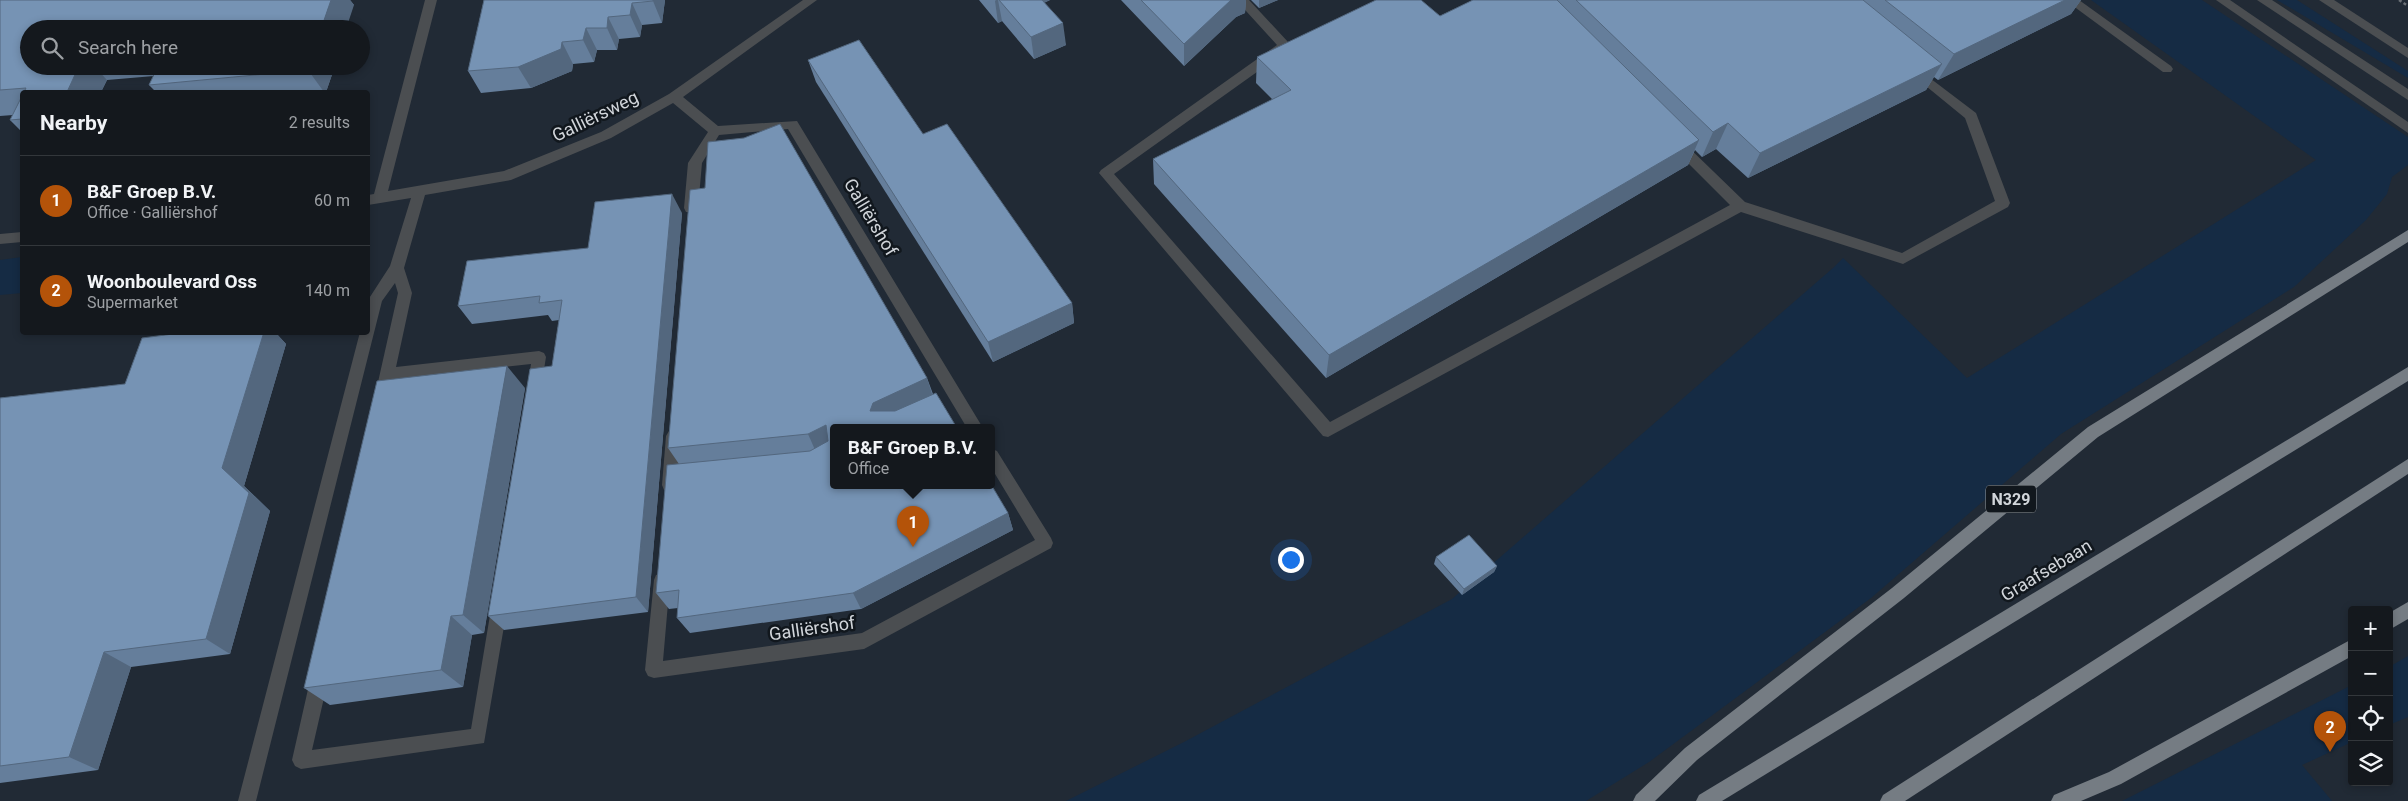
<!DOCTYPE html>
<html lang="en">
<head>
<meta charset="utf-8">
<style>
  body { margin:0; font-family:Roboto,sans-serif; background:#1d2126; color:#f1f3f6 }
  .controls { position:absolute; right:15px; bottom:15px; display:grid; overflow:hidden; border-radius:5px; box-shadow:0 2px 8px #0003 }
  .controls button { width:45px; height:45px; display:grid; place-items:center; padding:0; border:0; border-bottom:1px solid #33373b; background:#14181d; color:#f1f3f6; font:25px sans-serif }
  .you { position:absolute; left:1290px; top:559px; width:18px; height:18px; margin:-12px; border:4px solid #fff; border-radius:50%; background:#1a73e8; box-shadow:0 0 0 8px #1a73e833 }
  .badge { display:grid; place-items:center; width:32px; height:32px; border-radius:50%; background:#b45309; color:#fff; font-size:16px; font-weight:700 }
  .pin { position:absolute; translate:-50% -41px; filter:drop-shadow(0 1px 2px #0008) }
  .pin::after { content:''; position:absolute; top:26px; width:18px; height:15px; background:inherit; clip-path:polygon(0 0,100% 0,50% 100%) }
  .popup { position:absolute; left:830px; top:424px; width:165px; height:65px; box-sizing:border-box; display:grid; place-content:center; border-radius:5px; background:#14181d; filter:drop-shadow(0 1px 4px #0005); font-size:16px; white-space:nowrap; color:#9da0a4 }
  .popup b { font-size:19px; color:#f1f3f6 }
  .popup::after { content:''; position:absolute; left:50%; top:100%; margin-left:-10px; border:10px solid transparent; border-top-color:#14181d }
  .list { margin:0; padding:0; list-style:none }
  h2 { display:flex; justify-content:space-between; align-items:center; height:65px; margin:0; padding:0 20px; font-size:21px }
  h2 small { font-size:16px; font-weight:400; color:#9da0a4 }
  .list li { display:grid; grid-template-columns:32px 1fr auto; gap:15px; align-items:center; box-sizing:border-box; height:90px; padding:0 20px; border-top:1px solid #33373b }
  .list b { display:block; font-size:19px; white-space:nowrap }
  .list p { margin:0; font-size:16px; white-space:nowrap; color:#9da0a4 }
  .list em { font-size:16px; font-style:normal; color:#9da0a4 }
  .icon { flex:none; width:28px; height:28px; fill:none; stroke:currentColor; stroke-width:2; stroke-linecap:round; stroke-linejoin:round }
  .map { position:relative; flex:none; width:2408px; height:801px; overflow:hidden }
  .search { position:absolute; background:#14181d; box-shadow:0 2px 8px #0003; left:20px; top:20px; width:350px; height:55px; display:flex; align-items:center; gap:12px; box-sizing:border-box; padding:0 18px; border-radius:28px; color:#9da0a4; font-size:19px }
  .panel { position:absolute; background:#14181d; box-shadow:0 2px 8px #0003; left:20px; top:90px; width:350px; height:245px; border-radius:5px }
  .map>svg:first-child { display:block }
  .built { fill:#212a35; fill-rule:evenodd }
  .green { fill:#152b44 }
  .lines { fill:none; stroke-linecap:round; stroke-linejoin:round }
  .path { stroke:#6b7076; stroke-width:2.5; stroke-dasharray:3 2.5; stroke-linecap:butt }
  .minor { fill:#4b4e51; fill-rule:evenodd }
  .major { fill:#757c83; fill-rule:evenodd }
  .wall { fill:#657e9b }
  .shaded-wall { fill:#53677e }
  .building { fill:#7693b4; stroke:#53677e }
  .labels { text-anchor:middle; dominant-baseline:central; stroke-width:5; stroke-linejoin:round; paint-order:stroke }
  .shield { fill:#11171d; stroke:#979ca1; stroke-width:1 }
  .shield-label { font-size:16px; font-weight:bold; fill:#d1d5da }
  .street-label { font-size:18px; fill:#d1d5da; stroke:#11171d }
</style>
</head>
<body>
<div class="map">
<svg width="2408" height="801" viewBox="0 0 2408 801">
  <rect width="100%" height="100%" fill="#1a2027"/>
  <!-- built -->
  <path class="built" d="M0,0H2408V801H0ZM29,29H361V66H29ZM22,92H368V332H22ZM834,428H992V486H834ZM2352,610H2389V782H2352Z"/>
  <!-- green -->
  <g class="green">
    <polygon points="2091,0 2202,0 2408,137 2408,165 2392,177 2387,194 2366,220 2294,287 2061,434 1871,598 1649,762 1586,801 1066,801 1184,742 1452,599 1833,268 1843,258 1967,378 2316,160"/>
    <polygon points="2277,0 2297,0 2408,71 2408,78"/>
    <polygon points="22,257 22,293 0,295 0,260"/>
    <polygon points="2408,656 2408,717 2389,725 2389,667"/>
    <polygon points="2352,685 2352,742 2302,765 2332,801 2122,801"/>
  </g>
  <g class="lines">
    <!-- path -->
    <polyline class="path" points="2399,0 2408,6"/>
    <!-- minor -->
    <g class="minor">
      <polygon points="425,0 437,0 388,191 504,171 601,132 669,94 803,0 817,0 683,97 718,126 797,121 983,428 967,428 788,129 719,135 702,163 698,208 696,212 686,212 684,208 688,163 708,132 673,103 611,138 511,180 425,195 404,268 412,293 396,367 539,351 544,353 546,357 541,388 539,392 534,394 529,392 527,388 531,364 393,379 386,404 381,406 376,404 374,400 398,293 395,283 382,301 256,801 238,801 360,332 368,332 368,300 390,266 411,198 368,205 368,195 374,194"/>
      <polygon points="1236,0 1249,0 1289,43 1291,46 1289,49 1114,174 1330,422 1730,205 1672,147 1670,144 1672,141 1682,141 1745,202 1902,253 1995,201 1965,118 1910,73 1908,70 1914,66 1976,113 2010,203 2008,207 1903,264 1741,212 1328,437 1323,436 1099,173 1101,170 1277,45"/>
      <polygon points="2065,0 2079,0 2171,66 2173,69 2171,72 2163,72"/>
      <polygon points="2216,0 2230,0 2408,122 2408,133"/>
      <polygon points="2257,0 2272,0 2408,89 2408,100"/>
      <polygon points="2319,0 2334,0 2408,48 2408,58"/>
      <polygon points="22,232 22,242 0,244 0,234"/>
      <polygon points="674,429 679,431 682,436 678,485 676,490 670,492 664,490 662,485 666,436 669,431"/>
      <polygon points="992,449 997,451 1051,538 1053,543 1051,548 864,649 654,678 648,676 645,670 654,580 656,575 662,573 668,575 670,580 663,661 862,633 1035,540 992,469"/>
      <polygon points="500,595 506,598 508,603 484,743 301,769 295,766 292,760 311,676 314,670 320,668 326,670 329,676 312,750 471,729 492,603 494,598"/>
    </g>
    <!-- major -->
    <g class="major">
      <polygon points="2408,230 2408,242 2098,437 1904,598 1697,760 1655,801 1633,801 1636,795 1685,748 1892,588 2088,427"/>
      <polygon points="2408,367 2408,381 1722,801 1696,801 1699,795"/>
      <polygon points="2408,459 2408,474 1905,801 1880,801 1883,795"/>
      <polygon points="2408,602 2408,619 2389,630 2389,613"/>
      <polygon points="2352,639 2352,656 2121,784 2081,801 2051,801 2054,795 2109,772"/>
    </g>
  </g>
  <!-- wall -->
  <g class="wall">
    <polygon points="0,0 350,0 354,5 29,29 29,66 335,66 326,92 156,92 149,85 154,76 107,80 101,92 22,92 22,132 10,120 13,115 0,116"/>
    <polygon points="484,0 665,0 662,23 642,25 640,37 619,39 617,50 597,50 594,62 573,64 572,71 531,88 481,93 468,71"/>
    <polygon points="979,0 1050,0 1044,3 1066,45 1034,59 1002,21 998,23"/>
    <polygon points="1121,0 1246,0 1245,13 1236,17 1184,66"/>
    <polygon points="1251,0 1278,0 1259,8"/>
    <polygon points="1473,0 2081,0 2071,14 1938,80 1934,77 1926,90 1748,178 1716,149 1702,157 1695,150 1688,165 1326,378 1154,184 1153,159 1273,100 1256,83 1257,57 1440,16"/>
    <polygon points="808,60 923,134 1072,303 1074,323 993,362 816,82"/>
    <polygon points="682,213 648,612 504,630 488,616 552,366 559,320 552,321 548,315 472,324 458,306 588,248"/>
    <polygon points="176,332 275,332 286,344 244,486 270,511 230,654 131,667 98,770 0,783 0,398 125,384 173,334"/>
    <polygon points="927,378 933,394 1008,513 1013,530 861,609 690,633 677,618 678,608 669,609 656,593 679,464 668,448"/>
    <polygon points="525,388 484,633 472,635 463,687 330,705 304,688"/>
    <polygon points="1436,557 1497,566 1494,572 1462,595 1434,564"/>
  </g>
  <!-- shaded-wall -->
  <g class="shaded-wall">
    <polygon points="331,0 350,0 354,5 346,29 321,29"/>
    <polygon points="653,0 665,0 662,23 653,1"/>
    <polygon points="996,0 998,0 1002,21 998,23 995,1"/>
    <polygon points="1031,0 1050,0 1032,8"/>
    <polygon points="1231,0 1246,0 1245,13 1236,17 1184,66 1184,44"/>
    <polygon points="1259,0 1278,0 1259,8"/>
    <polygon points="2065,0 2081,0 2071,14 1938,80 1954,54"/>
    <polygon points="632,3 642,25 640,37 630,15"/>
    <polygon points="608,17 619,39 617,50 607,28"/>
    <polygon points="1063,23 1066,45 1034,59 1031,37"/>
    <polygon points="586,28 597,50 594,62 583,40"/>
    <polygon points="562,42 573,64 572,71 531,88 518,67"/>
    <polygon points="1942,64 1926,90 1748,178 1760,153"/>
    <polygon points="79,66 94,66 107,80 101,92 67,92"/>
    <polygon points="309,66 335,66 326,92 324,92 308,70"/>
    <polygon points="1728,123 1716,149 1702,157 1713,132"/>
    <polygon points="1699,140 1688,165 1326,378 1329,355"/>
    <polygon points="672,194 682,213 648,612 636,597"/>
    <polygon points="1072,303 1074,323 993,362 988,342"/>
    <polygon points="264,332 275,332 286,344 244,486 270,511 230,654 206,639 222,468"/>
    <polygon points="507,366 525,388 484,633 463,615"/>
    <polygon points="927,378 933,397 880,421 870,411 873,403"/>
    <polygon points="826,425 834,443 816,452 808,434"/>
    <polygon points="1008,513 1013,530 861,609 853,593"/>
    <polygon points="1497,566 1494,572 1462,595 1464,589"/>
    <polygon points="451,616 472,635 463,687 441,670"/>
    <polygon points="104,652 131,667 98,770 69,757"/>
  </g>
  <!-- building -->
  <g class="building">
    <polygon points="0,0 331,0 321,29 29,29 29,66 79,66 67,92 24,92 26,88 0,90"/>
    <polygon points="484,0 653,0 653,1 632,3 630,15 608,17 607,28 586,28 583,40 562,42 561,49 518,67 468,71"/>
    <polygon points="999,0 1042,0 1063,23 1031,37"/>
    <polygon points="1141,0 1231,0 1184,44"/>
    <polygon points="1376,0 1421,0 1440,16 1473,0 1557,0 1699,140 1329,355 1153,159 1291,90 1257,57"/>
    <polygon points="1576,0 1863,0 1942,64 1760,153 1728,123 1713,132"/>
    <polygon points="1885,0 2065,0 1954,54"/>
    <polygon points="859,40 923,134 947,124 1072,303 988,342 808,60"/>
    <polygon points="158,66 309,66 308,70 149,85"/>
    <polygon points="22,96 22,119 10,120"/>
    <polygon points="780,124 927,378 873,403 870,411 895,411 936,393 957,428 834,428 834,486 992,486 1008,513 853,593 677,618 679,590 656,593 667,465 810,451 828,441 826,425 808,434 668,448 690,190 705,188 708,142 744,138"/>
    <polygon points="672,194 636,597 488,616 530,369 552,366 562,300 539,303 540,296 458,306 467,261 588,248 595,202"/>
    <polygon points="176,332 264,332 222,468 249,493 206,639 104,652 69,757 0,766 0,398 125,384 142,338 173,334"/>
    <polygon points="507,366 463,615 451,616 441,670 304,688 377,381"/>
    <polygon points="1469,535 1497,566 1464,589 1436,557"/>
  </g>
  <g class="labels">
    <!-- shield labels -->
    <rect class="shield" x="1986" y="485.5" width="50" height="27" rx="4"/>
    <g class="shield-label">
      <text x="2011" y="499">N329</text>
    </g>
    <!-- street labels -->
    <g class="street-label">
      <text transform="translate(595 116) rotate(-26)">Galliërsweg</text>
      <text transform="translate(871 217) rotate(59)">Galliërshof</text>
      <text transform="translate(2046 570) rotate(-31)">Graafsebaan</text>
      <text transform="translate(812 628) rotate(-8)">Galliërshof</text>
    </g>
  </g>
</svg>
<div class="controls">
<button>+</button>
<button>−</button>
<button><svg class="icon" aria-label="locate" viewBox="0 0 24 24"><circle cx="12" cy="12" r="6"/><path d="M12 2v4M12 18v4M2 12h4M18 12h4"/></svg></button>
<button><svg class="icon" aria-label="layers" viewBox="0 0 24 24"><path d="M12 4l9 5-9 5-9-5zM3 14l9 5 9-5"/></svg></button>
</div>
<div class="you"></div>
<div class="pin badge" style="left:913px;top:547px">1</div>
<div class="popup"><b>B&amp;F Groep B.V.</b>Office</div>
<div class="pin badge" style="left:2330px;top:752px">2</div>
<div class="search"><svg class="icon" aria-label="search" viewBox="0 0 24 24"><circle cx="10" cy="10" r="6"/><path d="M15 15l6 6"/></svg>Search here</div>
<section class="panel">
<h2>Nearby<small>2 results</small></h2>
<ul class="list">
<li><span class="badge">1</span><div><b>B&amp;F Groep B.V.</b><p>Office · Galliërshof</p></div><em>60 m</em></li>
<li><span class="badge">2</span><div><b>Woonboulevard Oss</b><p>Supermarket</p></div><em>140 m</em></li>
</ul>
</section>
</div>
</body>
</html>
